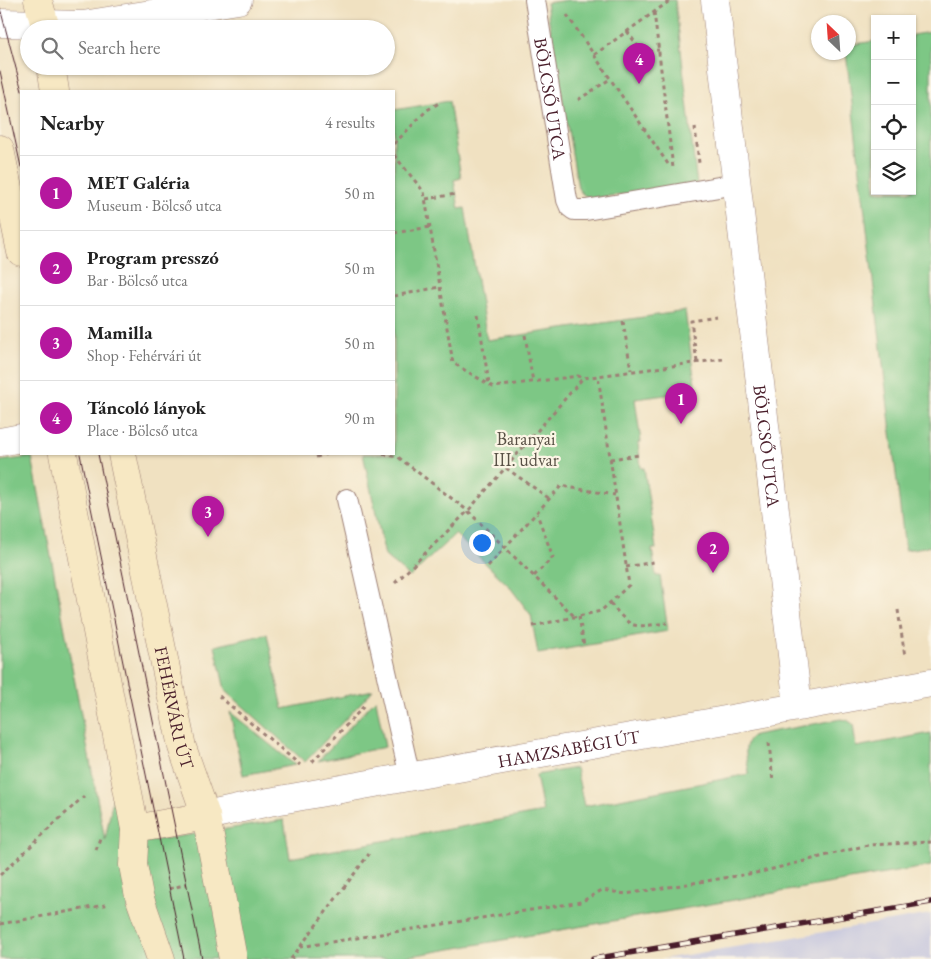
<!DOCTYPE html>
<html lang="en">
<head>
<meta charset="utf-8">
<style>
  body { margin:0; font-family:"EB Garamond",serif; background:#f2f2f2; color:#222 }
  .controls { position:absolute; right:15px; top:15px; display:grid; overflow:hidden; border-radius:0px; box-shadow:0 1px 4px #0004 }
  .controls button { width:45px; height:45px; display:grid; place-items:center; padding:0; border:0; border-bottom:1px solid #e0e0e0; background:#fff; color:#222; font:25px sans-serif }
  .compass { position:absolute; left:811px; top:15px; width:45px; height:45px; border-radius:50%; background:#fff; box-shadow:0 1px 4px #0004; rotate:335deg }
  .you { position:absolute; left:481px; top:542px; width:18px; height:18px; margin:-12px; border:4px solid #fff; border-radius:50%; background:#1a73e8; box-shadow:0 0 0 8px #1a73e833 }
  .badge { display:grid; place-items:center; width:32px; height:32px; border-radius:50%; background:#b5179e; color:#fff; font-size:16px; font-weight:700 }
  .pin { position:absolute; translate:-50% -41px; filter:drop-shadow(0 1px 2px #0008) }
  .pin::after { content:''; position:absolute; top:26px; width:18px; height:15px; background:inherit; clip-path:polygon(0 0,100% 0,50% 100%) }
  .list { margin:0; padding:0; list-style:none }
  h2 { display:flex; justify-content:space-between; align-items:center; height:65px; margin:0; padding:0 20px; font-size:21px }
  h2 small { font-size:16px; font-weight:400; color:#767676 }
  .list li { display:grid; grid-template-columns:32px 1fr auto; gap:15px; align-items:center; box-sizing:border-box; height:75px; padding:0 20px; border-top:1px solid #e0e0e0 }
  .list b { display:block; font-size:19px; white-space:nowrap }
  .list p { margin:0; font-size:16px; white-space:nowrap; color:#767676 }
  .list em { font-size:16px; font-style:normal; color:#767676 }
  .icon { flex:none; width:28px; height:28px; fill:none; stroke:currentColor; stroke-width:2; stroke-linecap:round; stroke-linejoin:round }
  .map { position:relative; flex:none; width:931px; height:959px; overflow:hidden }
  .search { position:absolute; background:#fff; box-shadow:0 1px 4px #0004; left:20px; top:20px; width:375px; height:55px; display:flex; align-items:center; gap:12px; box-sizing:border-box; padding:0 18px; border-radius:28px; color:#767676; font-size:19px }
  .panel { position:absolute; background:#fff; box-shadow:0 1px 4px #0004; left:20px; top:90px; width:375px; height:365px; border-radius:0px }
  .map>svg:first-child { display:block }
  .industrial { fill:#c1c2dd }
  .green { fill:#7dc785; stroke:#647358 }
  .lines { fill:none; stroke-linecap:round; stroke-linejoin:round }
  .lane-casing { stroke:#9d8076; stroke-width:22 }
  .street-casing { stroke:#9d8076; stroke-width:29 }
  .secondary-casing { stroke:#9d8076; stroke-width:29 }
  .path { stroke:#9d8076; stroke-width:3; stroke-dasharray:4 4; stroke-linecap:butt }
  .lane { stroke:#fff; stroke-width:20 }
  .street { stroke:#fff; stroke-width:28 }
  .secondary { stroke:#f7e8c3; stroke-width:28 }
  .tram { stroke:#4a1f2b; stroke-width:1 }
  .rail-casing { stroke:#4a1f2b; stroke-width:5.5 }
  .rail { stroke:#fcf5e5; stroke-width:4; stroke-dasharray:11; stroke-linecap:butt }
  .labels { text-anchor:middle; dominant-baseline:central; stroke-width:4.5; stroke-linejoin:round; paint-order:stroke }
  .street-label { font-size:18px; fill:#4a1f2b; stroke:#fcf5e5 }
  .park-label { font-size:18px; fill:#595146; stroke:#fcf5e5 }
</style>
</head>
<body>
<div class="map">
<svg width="931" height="959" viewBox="0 0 931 959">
  <rect width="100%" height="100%" fill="#fcf5e5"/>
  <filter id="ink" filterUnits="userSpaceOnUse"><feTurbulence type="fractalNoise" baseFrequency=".02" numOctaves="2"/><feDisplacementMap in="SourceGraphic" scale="10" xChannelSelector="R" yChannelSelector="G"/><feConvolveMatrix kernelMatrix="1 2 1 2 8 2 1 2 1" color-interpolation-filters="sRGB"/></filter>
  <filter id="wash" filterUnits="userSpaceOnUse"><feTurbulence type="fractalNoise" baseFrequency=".0096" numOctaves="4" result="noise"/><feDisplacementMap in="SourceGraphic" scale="20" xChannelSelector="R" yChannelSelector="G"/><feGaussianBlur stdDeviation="1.12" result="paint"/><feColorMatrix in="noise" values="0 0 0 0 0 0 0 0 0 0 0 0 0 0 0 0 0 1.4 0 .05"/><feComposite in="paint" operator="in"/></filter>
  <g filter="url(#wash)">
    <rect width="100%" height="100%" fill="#f0e1c1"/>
    <!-- industrial -->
    <polygon class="industrial" points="931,914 931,959 663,959"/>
    <!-- green -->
    <g class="green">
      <path d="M568,0H675L697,185L594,198C586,197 582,195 578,188L546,3Z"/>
      <polygon points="931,32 931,546 905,550 846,53 848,52 849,45 875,41 875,191 912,191 912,35"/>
      <polygon points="449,101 461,178 454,180 459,209 465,208 487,340 685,311 696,391 635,399 641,442 638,443 641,468 644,468 656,549 652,549 656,576 660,576 668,631 538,654 531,615 509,586 455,534 410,577 385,556 363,454 394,454 394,110"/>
      <path d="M32,457L105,840L116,782L125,845L284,820L290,858L543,812L536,775L576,768L584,806L749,774C748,761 740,744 754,735L841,719L847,720L853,724L856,747L931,733V866L393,959H0V461Z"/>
      <polygon points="267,634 283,709 373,690 305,762 225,690 215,646"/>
      <polygon points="376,700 385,747 318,761 375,700"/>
      <polygon points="230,712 295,765 243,775"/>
    </g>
  </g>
  <g filter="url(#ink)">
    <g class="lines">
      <defs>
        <g id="lane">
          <path id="s1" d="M535,0L567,200L570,207L574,210H586L736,184"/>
          <polyline points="347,499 410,777"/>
        </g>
        <g id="street">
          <path id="s2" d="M715,0L798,706"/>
          <polyline points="0,23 83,25 238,0"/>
          <polyline points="0,442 21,438"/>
          <path id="s3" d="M206,816L269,802L931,683"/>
        </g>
        <g id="secondary">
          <polyline points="38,0 46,29"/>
          <polyline points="51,66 55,91"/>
          <polyline points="0,149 21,252"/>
          <polyline points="63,454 135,829 133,865 139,896 161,959"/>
          <path id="s4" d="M122,454L182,747L206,816L233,959"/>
          <polyline points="135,829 206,816"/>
        </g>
      </defs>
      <!-- lane casing -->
      <use href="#lane" class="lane-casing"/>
      <!-- street casing -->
      <use href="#street" class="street-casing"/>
      <!-- secondary casing -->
      <use href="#secondary" class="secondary-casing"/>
      <!-- path -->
      <g class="path">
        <polyline points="654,12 673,168"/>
        <polyline points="567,15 670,167"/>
        <polyline points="627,31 642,52 659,50"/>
        <polyline points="594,55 671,0"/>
        <polyline points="578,100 610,79"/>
        <polyline points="695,127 699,163"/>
        <polyline points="394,144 427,110 439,103"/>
        <polyline points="394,155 424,192 453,363 493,387 578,376 583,378"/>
        <polyline points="426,199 456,194"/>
        <polyline points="394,233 430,227"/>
        <polyline points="394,296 440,287"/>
        <polyline points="478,315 489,384"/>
        <polyline points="623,321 631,370"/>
        <polyline points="525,335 533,382"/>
        <polyline points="697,362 691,321 717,317"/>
        <polyline points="383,454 398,457 468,511 575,617"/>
        <polyline points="316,457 327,454"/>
        <polyline points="610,459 639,455"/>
        <polyline points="506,468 550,499"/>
        <polyline points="488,566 561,486 615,495"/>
        <polyline points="626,567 654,562"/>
        <polyline points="534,576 553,557 537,514"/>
        <polyline points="395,583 468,511 583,378 723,359"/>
        <path d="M610,603C634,631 631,627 667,623"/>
        <polyline points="898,610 905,657"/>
        <polyline points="579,616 584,646"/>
        <polyline points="533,626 601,611 629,585 598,376"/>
        <polyline points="219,696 300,765"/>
        <polyline points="769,743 773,782"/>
        <polyline points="312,762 366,704"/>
        <polyline points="96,850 101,835"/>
        <polyline points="0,875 84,796"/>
        <polyline points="169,889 187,884"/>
        <polyline points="0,924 110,904"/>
        <polyline points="300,947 581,902 602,890 626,894 761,872 868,845 931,842"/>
        <polyline points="291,959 369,854"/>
      </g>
      <!-- lane -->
      <use href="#lane" class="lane"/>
      <!-- street -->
      <use href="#street" class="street"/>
      <!-- secondary -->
      <use href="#secondary" class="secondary"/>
      <!-- tram -->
      <g class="tram">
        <polyline points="0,8 22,91"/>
        <polyline points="0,71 21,167"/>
        <polyline points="80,454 184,959"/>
        <polyline points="98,454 202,959"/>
      </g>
      <defs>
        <polyline id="rail" points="593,959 931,902"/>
      </defs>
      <!-- rail casing -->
      <use href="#rail" class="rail-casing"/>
      <!-- rail -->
      <use href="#rail" class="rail"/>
    </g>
  </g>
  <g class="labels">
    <!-- street labels -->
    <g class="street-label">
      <text stroke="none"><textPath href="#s1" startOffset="100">BÖLCSŐ UTCA</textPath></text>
      <text stroke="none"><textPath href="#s2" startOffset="449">BÖLCSŐ UTCA</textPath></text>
      <text stroke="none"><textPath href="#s4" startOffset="259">FEHÉRVÁRI ÚT</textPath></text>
      <text stroke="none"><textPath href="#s3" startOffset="369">HAMZSABÉGI ÚT</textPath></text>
    </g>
    <!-- park labels -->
    <g class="park-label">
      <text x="526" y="438">Baranyai<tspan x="526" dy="21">III. udvar</tspan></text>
    </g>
  </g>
</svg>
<div class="controls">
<button>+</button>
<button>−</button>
<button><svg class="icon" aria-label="locate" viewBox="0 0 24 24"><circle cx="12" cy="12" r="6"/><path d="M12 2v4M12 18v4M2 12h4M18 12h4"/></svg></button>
<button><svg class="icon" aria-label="layers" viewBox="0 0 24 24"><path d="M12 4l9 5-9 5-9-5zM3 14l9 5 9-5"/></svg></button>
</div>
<svg class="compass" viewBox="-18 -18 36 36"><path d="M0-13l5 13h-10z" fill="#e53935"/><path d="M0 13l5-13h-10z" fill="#767676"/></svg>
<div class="you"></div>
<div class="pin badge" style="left:681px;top:424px">1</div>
<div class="pin badge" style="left:713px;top:573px">2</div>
<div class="pin badge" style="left:208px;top:537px">3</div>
<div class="pin badge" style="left:639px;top:84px">4</div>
<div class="search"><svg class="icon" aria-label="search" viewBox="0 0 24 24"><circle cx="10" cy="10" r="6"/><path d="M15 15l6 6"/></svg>Search here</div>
<section class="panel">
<h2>Nearby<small>4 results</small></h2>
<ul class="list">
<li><span class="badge">1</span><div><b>MET Galéria</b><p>Museum · Bölcső utca</p></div><em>50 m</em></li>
<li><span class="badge">2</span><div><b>Program presszó</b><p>Bar · Bölcső utca</p></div><em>50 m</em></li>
<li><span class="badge">3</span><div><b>Mamilla</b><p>Shop · Fehérvári út</p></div><em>50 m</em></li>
<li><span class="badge">4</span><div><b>Táncoló lányok</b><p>Place · Bölcső utca</p></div><em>90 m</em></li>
</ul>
</section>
</div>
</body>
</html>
